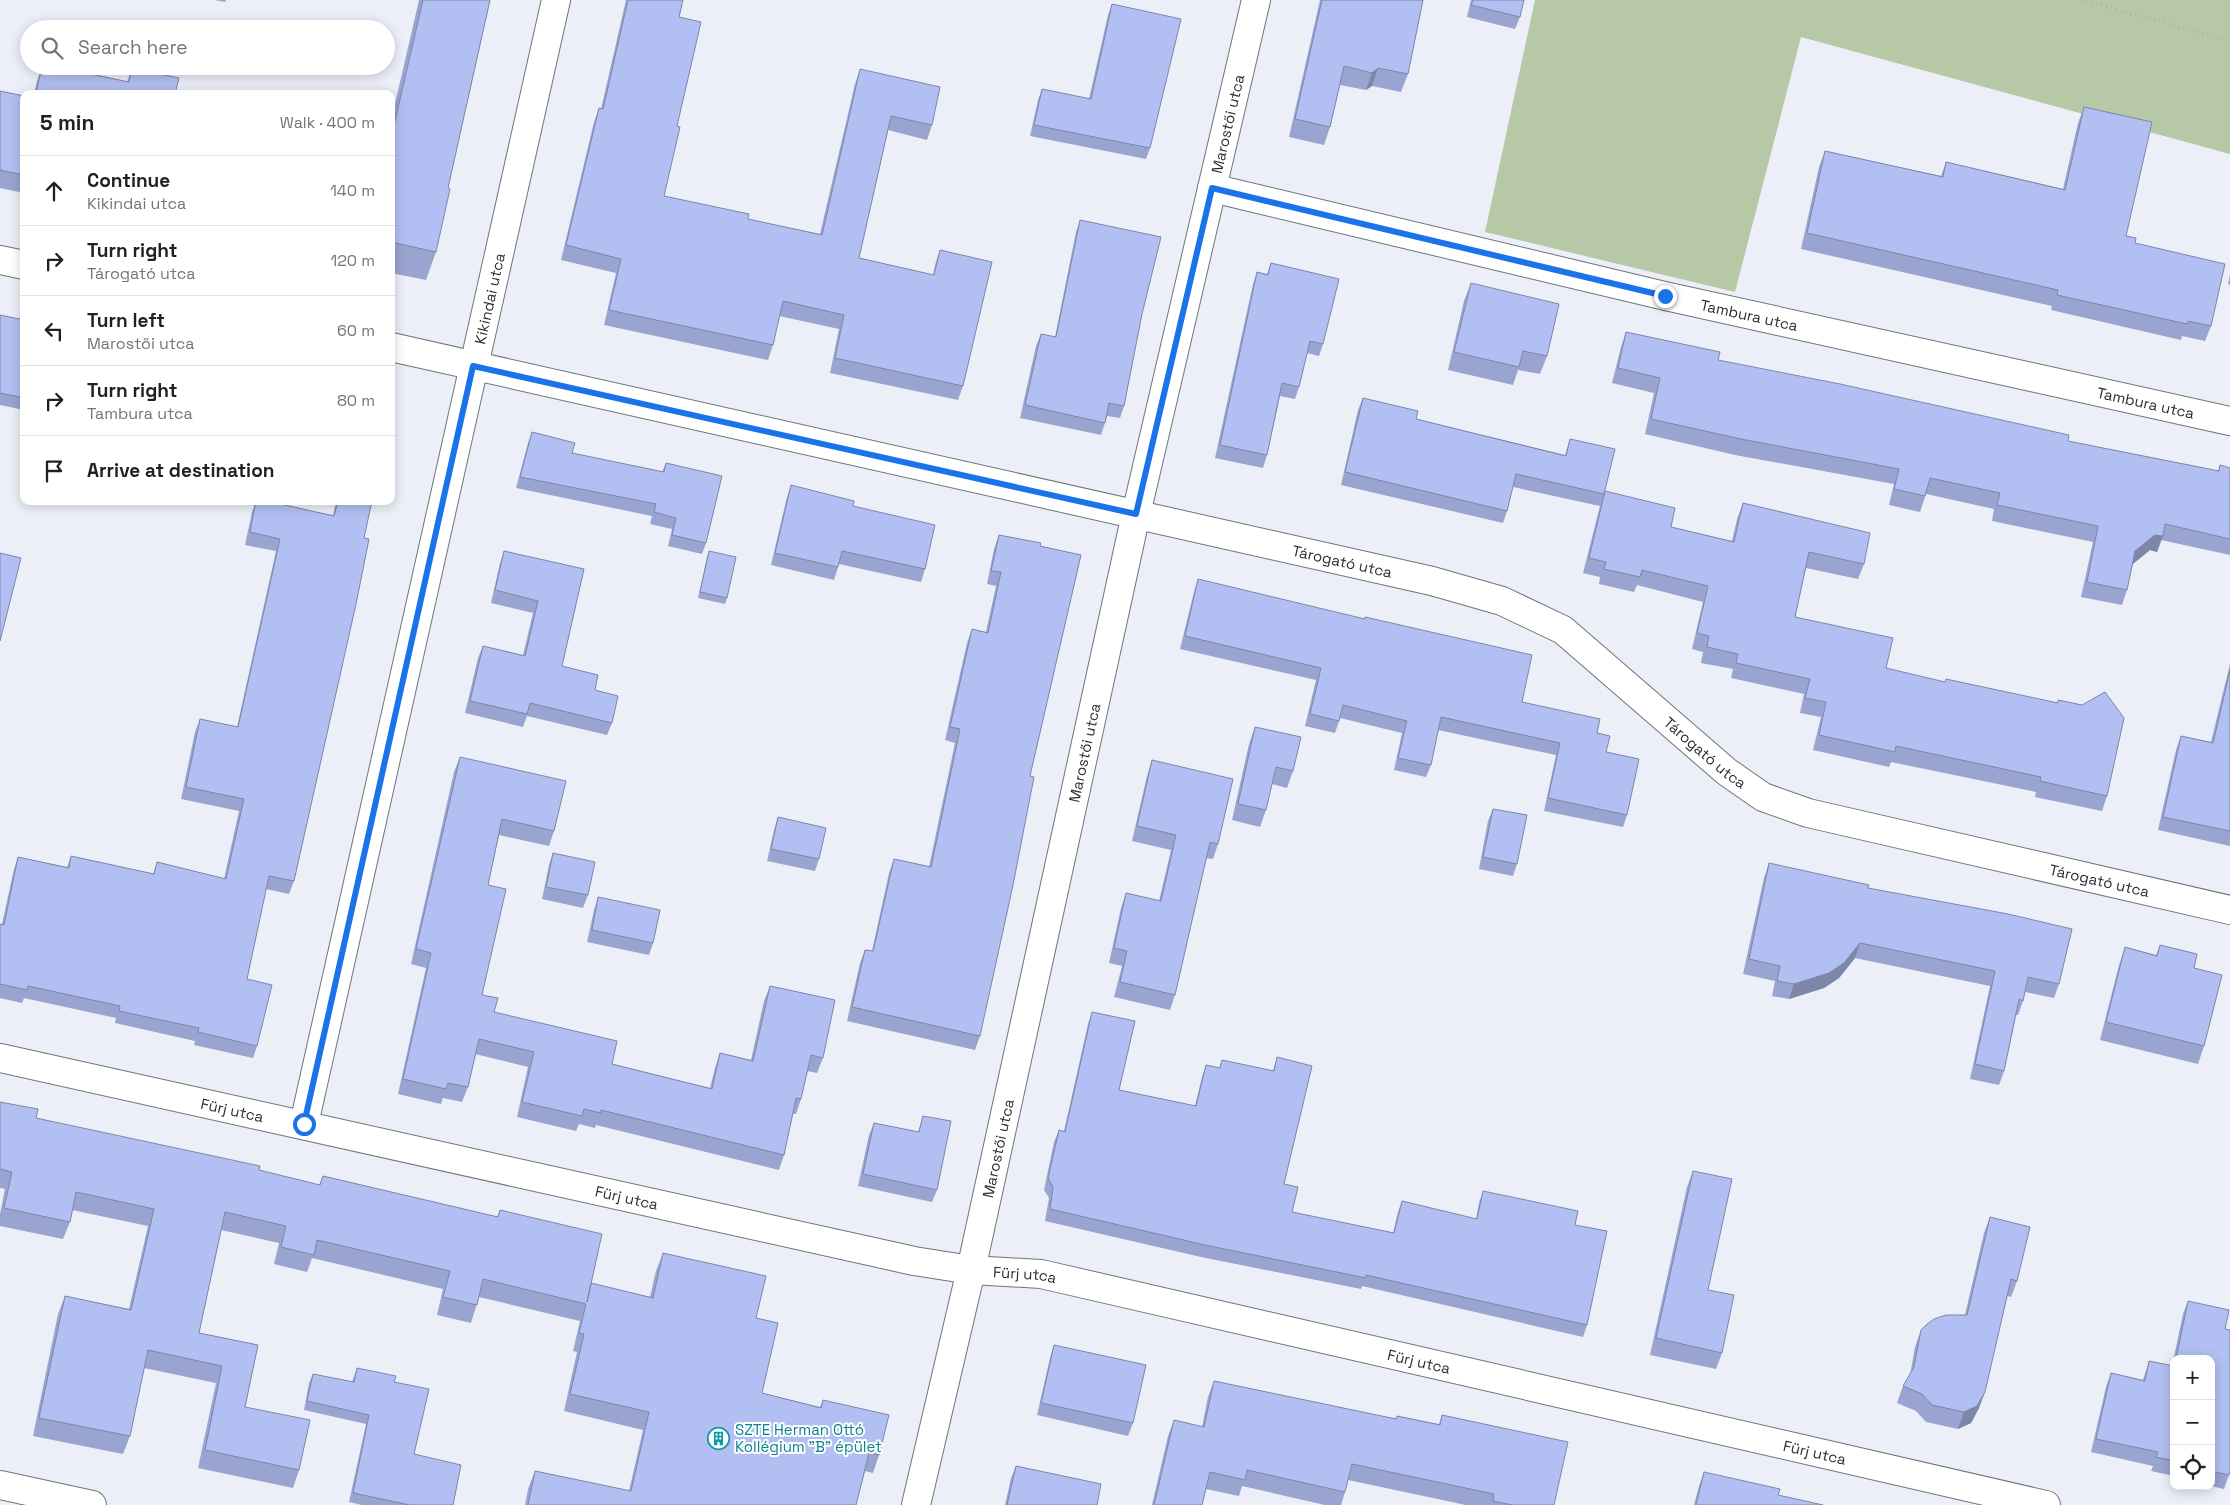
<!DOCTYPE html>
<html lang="en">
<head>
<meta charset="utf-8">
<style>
  body { margin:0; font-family:"Space Grotesk",sans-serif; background:#f6f6f6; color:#202124 }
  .controls { position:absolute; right:15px; bottom:15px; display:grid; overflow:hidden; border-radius:10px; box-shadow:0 2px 12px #0003 }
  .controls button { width:45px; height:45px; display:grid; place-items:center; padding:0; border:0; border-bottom:1px solid #e0e0e0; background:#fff; color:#202124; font:25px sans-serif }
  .stop { position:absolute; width:15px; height:15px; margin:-11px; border:4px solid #1a73e8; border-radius:50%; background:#fff }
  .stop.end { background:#1a73e8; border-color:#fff; box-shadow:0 1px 5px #0008 }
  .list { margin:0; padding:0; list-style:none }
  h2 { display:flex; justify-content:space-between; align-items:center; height:65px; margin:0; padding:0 20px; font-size:21px }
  h2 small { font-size:16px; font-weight:400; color:#757577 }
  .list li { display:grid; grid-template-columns:32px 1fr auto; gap:15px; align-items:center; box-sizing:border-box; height:70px; padding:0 20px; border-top:1px solid #e0e0e0 }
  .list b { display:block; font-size:19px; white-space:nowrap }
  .list p { margin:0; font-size:16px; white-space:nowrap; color:#757577 }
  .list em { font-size:16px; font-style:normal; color:#757577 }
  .icon { flex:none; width:28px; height:28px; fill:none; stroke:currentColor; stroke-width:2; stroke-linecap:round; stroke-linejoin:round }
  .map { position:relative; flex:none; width:2230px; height:1505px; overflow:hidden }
  .search { position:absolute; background:#fff; box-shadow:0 2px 12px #0003; left:20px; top:20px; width:375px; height:55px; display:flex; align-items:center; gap:12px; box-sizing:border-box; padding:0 18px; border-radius:28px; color:#757577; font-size:19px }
  .panel { position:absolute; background:#fff; box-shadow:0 2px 12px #0003; left:20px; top:90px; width:375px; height:415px; border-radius:10px }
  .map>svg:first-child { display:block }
  .green { fill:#b6c8a5 }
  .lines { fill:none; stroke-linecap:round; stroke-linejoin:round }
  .minor-casing { stroke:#71737a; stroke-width:30 }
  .path { stroke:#adafb5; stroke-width:3; stroke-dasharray:1 4; stroke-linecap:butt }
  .minor { stroke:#fff; stroke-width:28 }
  .wall { fill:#99a4d0 }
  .shaded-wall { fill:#7d86a9 }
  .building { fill:#b2bff2; stroke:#7d86a9 }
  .route { stroke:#1a73e8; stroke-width:6 }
  .labels { text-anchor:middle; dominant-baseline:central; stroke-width:4; stroke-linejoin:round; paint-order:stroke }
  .street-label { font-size:15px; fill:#2c2d30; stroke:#fff }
  .culture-label { font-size:15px; fill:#0d838f; stroke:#fff; text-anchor:start }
</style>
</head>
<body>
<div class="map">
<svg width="2230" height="1505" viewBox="0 0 2230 1505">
  <rect width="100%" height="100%" fill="#eceff7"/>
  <!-- green -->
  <polygon class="green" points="1535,0 2230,0 2230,154 1801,37 1735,292 1485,232"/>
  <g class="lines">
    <defs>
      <g id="minor">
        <path id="s1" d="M1212,188L1665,296L2230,421"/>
        <polyline points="0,260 24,265"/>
        <path id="s2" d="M391,347L1432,581L1502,601L1563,630L1727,772L1763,797L1808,813L2230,910"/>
        <path id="s3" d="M0,1058L914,1261L971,1270L1041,1274L2046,1505"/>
        <path id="s4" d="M304,1124L556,0"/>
        <polyline points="0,1485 92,1505"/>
        <path id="s5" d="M916,1505L971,1270L1136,514L1256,0"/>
      </g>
    </defs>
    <!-- minor casing -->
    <use href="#minor" class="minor-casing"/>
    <!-- path -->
    <polyline class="path" points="2082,0 2230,41"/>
    <!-- minor -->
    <use href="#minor" class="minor"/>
  </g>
  <!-- wall -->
  <g class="wall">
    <polygon points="214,0 226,0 225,2"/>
    <polygon points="419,0 490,0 448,188 436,252 426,280 391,273 391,121"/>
    <polygon points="626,0 683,0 679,17 677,126 664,196 748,219 820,234 855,84 860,69 932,125 927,140 888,130 859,258 933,275 935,265 940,250 963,386 958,400 830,373 839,329 779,316 773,345 768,360 604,325 616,273 561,260 594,122 599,108 601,109"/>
    <polygon points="1320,0 1423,0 1408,74 1401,92 1372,86 1366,90 1340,85 1330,127 1324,145 1289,137"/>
    <polygon points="1471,0 1524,0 1520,17 1515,29 1467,17"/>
    <polygon points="1112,4 1150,148 1146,159 1030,136 1038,100 1042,89 1089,99 1108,15"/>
    <polygon points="42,66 127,82 132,68 175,94 34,94 37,81"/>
    <polygon points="0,91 24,96 24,193 0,188"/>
    <polygon points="2084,107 2126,236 2135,243 2211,326 2205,341 2182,336 2181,340 2051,310 2052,306 1801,249 1819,167 1825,151 1941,176 1946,162 2063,189 2078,123"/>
    <polygon points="1080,220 1142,314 1124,406 1120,418 1107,416 1105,423 1101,435 1020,418 1036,346 1041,334 1055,337 1076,232"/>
    <polygon points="1271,263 1323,344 1319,356 1307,353 1299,387 1295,399 1280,396 1267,455 1263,468 1215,458 1253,284 1257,272 1267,274"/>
    <polygon points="2230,275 2230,285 2228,284"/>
    <polygon points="1471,283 1547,356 1540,374 1518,370 1513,385 1448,370 1464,301"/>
    <polygon points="0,315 24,320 24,410 0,405"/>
    <polygon points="1626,332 1718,360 2068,441 2218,471 2220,465 2230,468 2230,555 2161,540 2157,552 2150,550 2133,564 2127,590 2122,605 2081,597 2093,542 1992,521 1994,509 1926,494 1920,512 1889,505 1894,484 1735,455 1645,434 1654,393 1612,383 1621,347"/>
    <polygon points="1363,398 1416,419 1565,455 1570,439 1604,494 1671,527 1732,541 1737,519 1743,503 1864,564 1858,579 1806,568 1795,617 1886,668 2107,796 2102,811 2035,797 2036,792 1891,762 1889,767 1813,750 1821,717 1800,713 1804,694 1731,678 1733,669 1701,663 1703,652 1692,649 1703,602 1637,585 1634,592 1599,584 1600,577 1583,573 1600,506 1513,487 1507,511 1503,523 1341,485 1358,410"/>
    <polygon points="532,432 572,453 662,472 666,463 706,543 702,554 668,546 672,529 650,524 652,516 516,488 528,443"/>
    <polygon points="791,485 853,506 925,569 921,582 839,564 834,580 771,565 787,497"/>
    <polygon points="256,501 333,515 336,501 372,501 364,538 294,881 289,894 266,889 247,979 257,1046 253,1058 194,1045 195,1041 115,1023 116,1018 24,998 22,1003 0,998 0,924 2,924 14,869 18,857 67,867 71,856 153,874 157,862 224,879 239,811 181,799 195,732 200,719 237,727 276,551 245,545 252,512"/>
    <polygon points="999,535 1040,546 1030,776 980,1036 975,1050 847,1021 860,963 865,950 872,951 889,873 894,859 929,867 955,743 945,740 967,643 972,629 986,632 996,586 987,584 994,549"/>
    <polygon points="504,551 584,569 562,666 595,690 612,723 607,735 527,716 523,727 465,713 478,658 483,646 523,655 533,613 491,603 500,563"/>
    <polygon points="709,551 727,598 725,604 698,598 707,557"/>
    <polygon points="1198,579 1522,702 1597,733 1606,752 1627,815 1623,827 1544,811 1556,755 1438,730 1431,765 1426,777 1394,770 1402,733 1340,718 1335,733 1305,726 1316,680 1180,649 1194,592"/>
    <polygon points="2230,664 2230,846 2158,830 2176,750 2181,736 2211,742"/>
    <polygon points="1255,727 1293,771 1287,788 1272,784 1266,810 1260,827 1232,820 1249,744"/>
    <polygon points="460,757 554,831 549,846 499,835 488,885 482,995 494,1012 612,1064 710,1088 715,1068 720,1053 751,1060 764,1001 770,986 823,1058 817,1073 807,1071 801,1099 796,1114 793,1114 784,1155 779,1170 596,1125 595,1128 579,1124 576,1131 517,1117 528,1067 475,1054 468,1087 462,1102 443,1098 441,1104 398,1094 426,968 411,964 454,772"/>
    <polygon points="1152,760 1218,844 1213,859 1206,858 1175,995 1170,1010 1114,997 1122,966 1109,963 1121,908 1126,893 1159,901 1171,850 1132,841 1147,776"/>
    <polygon points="1493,809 1517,864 1513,876 1479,869 1488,821"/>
    <polygon points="778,817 819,859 815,871 767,861 774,830"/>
    <polygon points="553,853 588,895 583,908 542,899 549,865"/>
    <polygon points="1769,863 1868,888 2059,984 2054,998 2025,992 2023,1001 2018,1015 2016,1015 2004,1071 1999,1085 1970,1079 1990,986 1855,958 1839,978 1824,988 1789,999 1772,996 1775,981 1743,974 1764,878"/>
    <polygon points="598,897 653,943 649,955 587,942 594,910"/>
    <polygon points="2160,945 2194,968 2204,1046 2198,1064 2100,1040 2119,965 2125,947 2156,955"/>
    <polygon points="1092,1012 1119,1090 1195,1106 1202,1077 1206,1065 1219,1068 1222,1060 1273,1071 1277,1057 1284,1184 1292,1212 1393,1233 1398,1212 1402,1201 1476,1219 1479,1203 1483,1191 1575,1225 1587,1325 1583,1337 1362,1286 1361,1289 1201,1257 1045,1221 1049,1198 1044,1190 1054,1142 1059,1130 1064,1131 1088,1024"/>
    <polygon points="0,1102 36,1118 319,1185 323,1176 497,1217 500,1210 591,1284 650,1297 656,1271 663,1253 756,1318 762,1393 820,1407 823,1400 879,1455 873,1473 865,1471 856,1505 525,1505 528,1489 535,1471 629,1491 643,1430 564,1411 577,1352 573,1351 580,1321 479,1297 471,1323 437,1315 443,1289 312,1258 307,1272 274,1264 279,1243 221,1230 199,1333 258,1345 245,1407 299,1470 293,1488 198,1468 216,1383 144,1368 130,1436 123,1454 33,1436 58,1314 65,1296 129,1309 148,1226 72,1210 70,1222 63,1239 0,1226 0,1214 5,1189 0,1188"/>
    <polygon points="923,1116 937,1190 932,1202 858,1186 869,1135 874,1123 918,1132"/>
    <polygon points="1693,1171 1708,1290 1722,1353 1716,1369 1650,1355 1687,1187"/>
    <polygon points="1990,1217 2017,1281 2011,1297 2007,1296 1979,1408 1971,1423 1958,1429 1926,1422 1916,1411 1897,1403 1903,1386 1910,1375 1915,1347 1921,1330 1965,1315 1984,1233"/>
    <polygon points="2188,1301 2225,1329 2229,1475 2224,1489 2211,1486 2211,1359 2174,1359 2174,1476 2151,1471 2153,1466 2091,1452 2106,1387 2111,1373 2143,1380 2149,1361 2172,1366 2183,1314"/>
    <polygon points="1054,1345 1133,1423 1128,1436 1037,1415 1050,1358"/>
    <polygon points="357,1368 394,1382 414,1454 453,1505 362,1505 349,1502 366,1424 304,1410 309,1383 313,1374 352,1382"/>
    <polygon points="1214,1381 1396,1419 1397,1416 1439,1424 1442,1415 1554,1505 1466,1505 1348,1480 1345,1492 1341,1505 1325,1505 1242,1486 1239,1496 1206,1489 1202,1505 1152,1505 1168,1436 1174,1420 1202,1427 1208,1397"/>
    <polygon points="1016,1466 1097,1505 1005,1505 1011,1478"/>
    <polygon points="1704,1472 1778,1495 1823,1505 1694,1505 1699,1486"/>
  </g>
  <!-- shaded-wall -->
  <g class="shaded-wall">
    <polygon points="1378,68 1372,86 1366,90 1372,73"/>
    <polygon points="2155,535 2163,536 2157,552 2150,550 2130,566 2135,551"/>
    <polygon points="1860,943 1855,958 1839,978 1824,988 1789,999 1794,984"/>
    <polygon points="1985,1392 1979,1408 1971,1423 1958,1429 1964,1412"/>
  </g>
  <!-- building -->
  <g class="building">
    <polygon points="423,0 490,0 448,188 450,189 436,252 391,242 391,138"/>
    <polygon points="628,0 683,0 679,17 701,22 677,126 680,127 664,196 749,214 748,219 822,235 860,69 940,87 932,125 891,116 859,258 934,275 940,250 992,262 963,386 835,358 844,315 783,301 773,345 609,310 621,259 566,245 599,108 603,109"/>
    <polygon points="1322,0 1423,0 1408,74 1378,68 1372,73 1344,66 1330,127 1295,119"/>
    <polygon points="1473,0 1524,0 1520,17 1471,5"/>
    <polygon points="1112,4 1181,19 1150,148 1034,125 1042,89 1091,99"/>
    <polygon points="42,66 53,66 129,82 132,68 179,78 175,94 36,94"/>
    <polygon points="0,91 24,96 24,175 0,170"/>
    <polygon points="2084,107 2152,122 2126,236 2136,238 2135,243 2225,264 2211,326 2188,321 2187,324 2057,295 2058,290 1807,233 1825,151 1943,177 1946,162 2065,190"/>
    <polygon points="1080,220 1161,237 1142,314 1124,406 1109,403 1105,423 1025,405 1041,334 1056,337"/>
    <polygon points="1271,263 1339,279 1323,344 1310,341 1299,387 1282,383 1267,455 1220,445 1257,272 1268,275"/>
    <polygon points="1471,283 1559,304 1547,356 1523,351 1519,367 1454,352"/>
    <polygon points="0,315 24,320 24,398 0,393"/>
    <polygon points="1626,332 1720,352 1718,360 1840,384 2069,435 2068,441 2219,471 2220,465 2230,468 2230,539 2165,524 2163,536 2155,535 2135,551 2127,590 2087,582 2098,526 1997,505 2000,493 1930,478 1925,496 1894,489 1899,469 1741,439 1651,419 1660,378 1618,368"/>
    <polygon points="1363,398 1418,411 1416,419 1566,456 1570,439 1615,449 1604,494 1516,474 1507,511 1345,472"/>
    <polygon points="391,403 394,403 391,416"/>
    <polygon points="532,432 575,443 572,453 664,472 666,463 722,476 706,543 672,535 676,518 654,512 656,504 520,477"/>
    <polygon points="791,485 854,501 853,506 935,525 925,569 842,551 838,567 775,553"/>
    <polygon points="1605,491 1675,508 1671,527 1734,542 1743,503 1870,533 1864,564 1809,552 1795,617 1893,638 1886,668 1945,682 1946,679 2058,703 2058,700 2082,705 2105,692 2124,718 2107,796 2040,781 2041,777 1896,746 1895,752 1819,735 1826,702 1805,698 1810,679 1736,663 1738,654 1707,647 1709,636 1697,633 1708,586 1642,570 1640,577 1604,569 1606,562 1589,558"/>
    <polygon points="256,501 267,501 334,516 338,501 372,501 364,538 369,539 356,604 294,881 269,876 247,979 272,985 257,1046 198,1032 199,1028 119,1011 120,1006 28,986 27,990 0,984 0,924 4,925 18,857 69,868 71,856 154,874 157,862 226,879 244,799 186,787 200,719 238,727 280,539 250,532"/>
    <polygon points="999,535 1041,543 1040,546 1081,555 1030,776 1034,777 1013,885 980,1036 852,1007 865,950 873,951 894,859 931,867 960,729 950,727 972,629 988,633 1001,572 991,571"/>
    <polygon points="504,551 584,569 562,666 598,675 595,690 618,696 612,723 530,703 527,714 470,701 483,646 525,656 538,601 495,590"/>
    <polygon points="709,551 736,557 727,598 700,592"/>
    <polygon points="0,553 21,558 0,641"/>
    <polygon points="1198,579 1365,619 1365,617 1532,655 1522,702 1600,719 1597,733 1610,736 1606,752 1639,759 1627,815 1548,798 1560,743 1441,717 1431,765 1398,758 1407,721 1343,705 1339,721 1310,714 1321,668 1185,636"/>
    <polygon points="2230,670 2230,831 2163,817 2181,736 2213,743"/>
    <polygon points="1255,727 1301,737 1293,771 1276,767 1266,810 1238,804"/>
    <polygon points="460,757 566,781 554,831 502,819 488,885 506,889 482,995 498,998 494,1012 617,1041 612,1064 712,1089 720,1053 753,1061 770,986 835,1000 823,1058 811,1055 801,1099 796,1098 784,1155 601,1110 601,1113 584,1109 582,1116 522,1102 534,1052 479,1039 468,1087 448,1083 446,1089 403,1079 431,953 416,949"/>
    <polygon points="1152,760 1233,779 1218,844 1210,842 1175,995 1120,982 1127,951 1114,948 1126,893 1161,901 1176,835 1137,826"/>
    <polygon points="1493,809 1527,815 1517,864 1483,857"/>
    <polygon points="778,817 826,828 819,859 771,849"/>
    <polygon points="553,853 595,862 588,895 546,887"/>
    <polygon points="1769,863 1869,885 1868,888 2008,914 2072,929 2059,984 2028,977 2023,1001 2019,999 2004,1071 1975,1064 1995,971 1860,943 1844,963 1829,973 1794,984 1777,981 1780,966 1749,959"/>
    <polygon points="598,897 660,910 653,943 592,930"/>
    <polygon points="2160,945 2197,954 2194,968 2222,975 2204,1046 2106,1022 2125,947 2157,956"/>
    <polygon points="1092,1012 1135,1021 1119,1090 1196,1106 1206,1065 1220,1068 1222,1060 1274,1071 1277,1057 1312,1066 1284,1184 1298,1187 1292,1212 1394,1233 1402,1201 1477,1219 1483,1191 1578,1211 1575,1225 1607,1231 1587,1325 1366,1275 1366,1278 1205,1245 1050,1209 1053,1187 1048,1178 1059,1130 1065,1132"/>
    <polygon points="0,1102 38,1109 36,1118 260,1166 259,1170 320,1185 323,1176 498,1217 500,1210 602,1234 587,1302 591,1283 653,1298 663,1253 766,1276 756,1318 778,1323 762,1393 821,1408 823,1400 889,1415 879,1455 869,1453 856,1505 528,1505 535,1471 631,1491 649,1412 570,1394 584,1334 579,1333 586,1304 483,1279 477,1305 443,1297 450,1271 317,1240 314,1255 281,1247 286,1226 225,1212 199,1333 258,1345 245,1407 310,1420 299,1470 205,1450 222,1366 148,1350 130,1436 39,1418 65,1296 131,1310 154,1209 76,1192 70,1222 4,1208 12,1172 0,1169"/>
    <polygon points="923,1116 951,1121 937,1190 863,1174 874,1123 919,1132"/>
    <polygon points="1693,1171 1732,1179 1708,1290 1734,1295 1722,1353 1656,1338"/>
    <polygon points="1990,1217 2030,1227 2017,1281 2011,1279 1985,1392 1977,1406 1964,1412 1932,1405 1922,1394 1903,1386 1914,1367 1921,1330 1926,1325 1934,1319 1946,1315 1967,1315"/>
    <polygon points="2188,1301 2229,1310 2225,1329 2230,1330 2230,1471 2229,1475 2211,1471 2211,1359 2176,1359"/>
    <polygon points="1054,1345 1146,1365 1133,1423 1041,1403"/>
    <polygon points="2149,1361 2174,1366 2174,1461 2156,1457 2158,1452 2096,1439 2111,1373 2145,1381"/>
    <polygon points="357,1368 396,1376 394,1382 429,1389 414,1454 461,1465 453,1505 410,1505 353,1493 369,1415 307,1401 313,1374 354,1382"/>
    <polygon points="1214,1381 1396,1419 1397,1416 1440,1425 1442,1415 1568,1442 1554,1505 1512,1505 1493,1501 1494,1494 1352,1464 1345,1492 1247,1470 1245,1480 1210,1472 1202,1505 1154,1505 1174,1420 1204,1427"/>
    <polygon points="1016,1466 1101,1484 1097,1505 1007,1505"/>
    <polygon points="1704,1472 1780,1489 1778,1495 1823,1505 1696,1505"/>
  </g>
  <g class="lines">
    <!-- route -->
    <polyline class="route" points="304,1124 473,366 1136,514 1212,188 1665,296"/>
  </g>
  <!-- icons -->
  <defs>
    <symbol id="building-ring" viewBox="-11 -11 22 22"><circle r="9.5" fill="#fff" stroke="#0f9aa8" stroke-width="1.5"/><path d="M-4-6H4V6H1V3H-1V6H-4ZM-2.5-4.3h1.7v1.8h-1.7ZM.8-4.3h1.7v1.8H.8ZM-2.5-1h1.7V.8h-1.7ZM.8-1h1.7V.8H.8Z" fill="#0f9aa8"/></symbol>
  </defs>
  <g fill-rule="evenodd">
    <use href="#building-ring" x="706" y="1426" width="25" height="25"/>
  </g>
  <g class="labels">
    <!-- street labels -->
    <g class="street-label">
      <text stroke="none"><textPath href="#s5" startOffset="1416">Marostői utca</textPath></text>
      <text stroke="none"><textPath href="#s4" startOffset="846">Kikindai utca</textPath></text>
      <text stroke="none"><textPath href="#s1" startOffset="552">Tambura utca</textPath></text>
      <text stroke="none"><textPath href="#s1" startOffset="958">Tambura utca</textPath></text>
      <text stroke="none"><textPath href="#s2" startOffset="975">Tárogató utca</textPath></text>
      <text stroke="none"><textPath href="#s2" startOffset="1395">Tárogató utca</textPath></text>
      <text stroke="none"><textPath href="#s5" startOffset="771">Marostői utca</textPath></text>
      <text stroke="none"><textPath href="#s2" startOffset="1815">Tárogató utca</textPath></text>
      <text stroke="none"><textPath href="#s3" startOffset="238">Fürj utca</textPath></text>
      <text stroke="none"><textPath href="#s5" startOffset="366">Marostői utca</textPath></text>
      <text stroke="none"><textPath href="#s3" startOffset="642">Fürj utca</textPath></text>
      <text stroke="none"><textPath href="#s3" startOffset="1048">Fürj utca</textPath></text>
      <text stroke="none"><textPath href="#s3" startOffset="1452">Fürj utca</textPath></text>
      <text stroke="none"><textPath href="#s3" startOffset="1858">Fürj utca</textPath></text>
    </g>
    <!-- culture labels -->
    <g class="culture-label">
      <text x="735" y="1429">SZTE Herman Ottó<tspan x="735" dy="17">Kollégium "B" épület</tspan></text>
    </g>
  </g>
</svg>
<div class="controls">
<button>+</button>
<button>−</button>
<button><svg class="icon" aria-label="locate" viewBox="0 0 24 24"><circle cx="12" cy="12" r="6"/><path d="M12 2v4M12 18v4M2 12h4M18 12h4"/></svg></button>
</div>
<div class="stop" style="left:304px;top:1124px"></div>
<div class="stop end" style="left:1665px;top:296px"></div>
<div class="search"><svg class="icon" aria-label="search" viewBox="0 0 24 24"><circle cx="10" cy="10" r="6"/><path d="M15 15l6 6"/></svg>Search here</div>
<section class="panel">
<h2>5 min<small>Walk · 400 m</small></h2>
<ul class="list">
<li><svg class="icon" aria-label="ahead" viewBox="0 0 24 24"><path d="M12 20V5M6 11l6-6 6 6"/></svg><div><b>Continue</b><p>Kikindai utca</p></div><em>140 m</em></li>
<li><svg class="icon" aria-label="right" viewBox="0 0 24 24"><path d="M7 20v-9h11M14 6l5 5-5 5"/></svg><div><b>Turn right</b><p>Tárogató utca</p></div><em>120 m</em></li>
<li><svg class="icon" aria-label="left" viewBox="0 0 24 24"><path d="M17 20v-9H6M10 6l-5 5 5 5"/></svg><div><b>Turn left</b><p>Marostői utca</p></div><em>60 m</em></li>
<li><svg class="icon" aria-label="right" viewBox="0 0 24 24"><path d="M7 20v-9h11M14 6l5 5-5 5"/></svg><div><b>Turn right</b><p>Tambura utca</p></div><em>80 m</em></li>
<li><svg class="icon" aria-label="arrive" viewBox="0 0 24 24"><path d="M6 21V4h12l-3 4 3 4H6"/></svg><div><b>Arrive at destination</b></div></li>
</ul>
</section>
</div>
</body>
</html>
